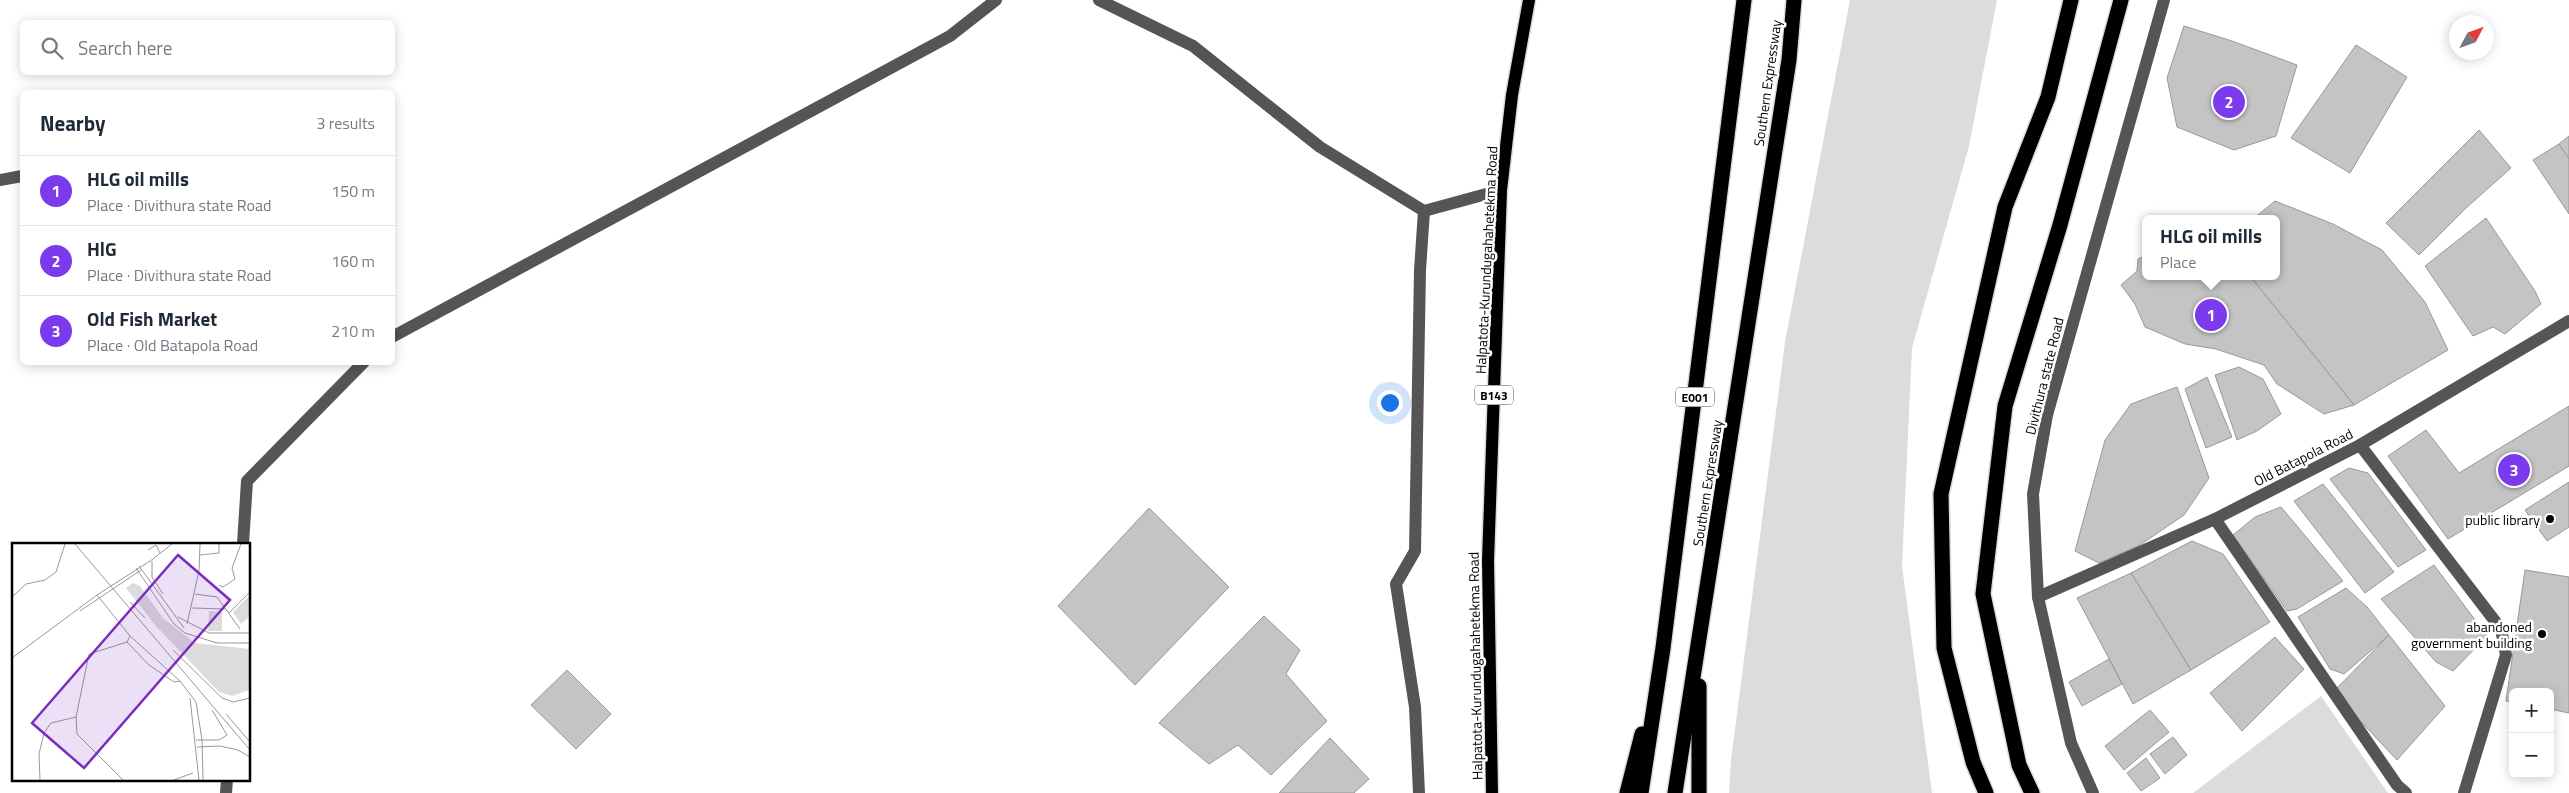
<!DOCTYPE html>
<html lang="en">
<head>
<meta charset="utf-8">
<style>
  body { margin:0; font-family:"Titillium Web",sans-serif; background:#f6f6f7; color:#1f2937 }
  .controls { position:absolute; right:15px; bottom:15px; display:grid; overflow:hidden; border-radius:8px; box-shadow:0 2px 12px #0003 }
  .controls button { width:45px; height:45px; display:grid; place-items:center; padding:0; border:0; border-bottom:1px solid #e0e1e3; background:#fff; color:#1f2937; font:25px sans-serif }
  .compass { position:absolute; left:2449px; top:15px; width:45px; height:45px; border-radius:50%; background:#fff; box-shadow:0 2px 12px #0003; rotate:49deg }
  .you { position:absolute; left:1389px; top:402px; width:18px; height:18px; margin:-12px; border:4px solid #fff; border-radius:50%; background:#1a73e8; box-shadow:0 0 0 8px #1a73e833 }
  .badge { display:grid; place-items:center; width:32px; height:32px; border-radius:50%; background:#7c3aed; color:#fff; font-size:16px; font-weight:700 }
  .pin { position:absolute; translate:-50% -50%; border:2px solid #fff; box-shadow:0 1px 5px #0006 }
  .popup { position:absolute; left:2142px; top:215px; width:138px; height:65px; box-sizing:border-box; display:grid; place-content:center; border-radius:8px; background:#fff; filter:drop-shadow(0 1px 4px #0005); font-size:16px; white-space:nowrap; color:#747a83 }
  .popup b { font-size:19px; color:#1f2937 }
  .popup::after { content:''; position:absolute; left:50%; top:100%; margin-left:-10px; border:10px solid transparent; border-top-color:#fff }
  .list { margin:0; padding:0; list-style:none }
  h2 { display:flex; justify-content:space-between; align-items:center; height:65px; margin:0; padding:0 20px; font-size:21px }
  h2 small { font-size:16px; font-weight:400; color:#747a83 }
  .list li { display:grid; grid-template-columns:32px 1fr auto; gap:15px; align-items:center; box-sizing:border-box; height:70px; padding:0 20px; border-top:1px solid #e0e1e3 }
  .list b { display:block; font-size:19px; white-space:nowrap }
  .list p { margin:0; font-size:16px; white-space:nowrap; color:#747a83 }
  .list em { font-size:16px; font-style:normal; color:#747a83 }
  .icon { flex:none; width:28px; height:28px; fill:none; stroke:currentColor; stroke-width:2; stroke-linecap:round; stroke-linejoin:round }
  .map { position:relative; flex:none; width:2569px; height:793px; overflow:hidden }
  .search { position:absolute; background:#fff; box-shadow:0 2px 12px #0003; left:20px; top:20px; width:375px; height:55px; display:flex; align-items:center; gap:12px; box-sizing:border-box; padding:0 18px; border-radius:8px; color:#747a83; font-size:19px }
  .panel { position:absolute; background:#fff; box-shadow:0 2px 12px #0003; left:20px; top:90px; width:375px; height:275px; border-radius:8px }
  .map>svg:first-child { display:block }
  .green { fill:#dcdcdc }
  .building { fill:#c4c4c4; stroke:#999 }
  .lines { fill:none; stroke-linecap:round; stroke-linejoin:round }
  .major-casing { stroke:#dbdbdb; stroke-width:15 }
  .highway-casing { stroke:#dbdbdb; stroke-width:18 }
  .minor { stroke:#555; stroke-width:12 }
  .major { stroke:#000; stroke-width:12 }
  .highway { stroke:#000; stroke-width:15 }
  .poi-dot { fill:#000; stroke:#fff; stroke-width:2 }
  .labels { text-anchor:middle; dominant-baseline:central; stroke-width:5; stroke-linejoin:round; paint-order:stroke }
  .shield { fill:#fff; stroke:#4c4c4c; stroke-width:1 }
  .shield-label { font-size:12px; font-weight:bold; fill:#000 }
  .street-label { font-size:14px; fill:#000; stroke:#fff }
  .poi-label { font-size:14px; fill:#000; stroke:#fff; text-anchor:end }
  .inset-road { fill:none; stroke:#999; stroke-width:1 }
  .view { fill:#7b2cbf; fill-opacity:0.15; stroke:#7b2cbf; stroke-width:2.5 }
  .inset-edge { fill:none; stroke:#000; stroke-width:2.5 }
</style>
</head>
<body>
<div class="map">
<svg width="2569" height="793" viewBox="0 0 2569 793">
  <rect width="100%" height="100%" fill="#fff"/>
  <!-- green -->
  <g class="green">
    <polygon points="1850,0 1997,0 1969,146 1912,348 1902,566 1932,793 1729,793 1731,760 1785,342"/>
    <polygon points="2321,696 2388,793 2193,793"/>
  </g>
  <!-- building -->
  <g class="building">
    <polygon points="2184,26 2232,41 2297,65 2276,136 2234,150 2177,127 2167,78"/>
    <polygon points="2356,45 2407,77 2350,173 2291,138"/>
    <polygon points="2479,130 2511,168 2466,208 2419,255 2386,223"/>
    <polygon points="2569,136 2569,160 2559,144"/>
    <polygon points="2559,144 2569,159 2569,214 2533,160"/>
    <polygon points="2275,201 2333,224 2382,250 2425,302 2448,350 2354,405 2250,276 2276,276 2276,219 2253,219"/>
    <polygon points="2486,218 2535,291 2541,304 2505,334 2493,327 2473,336 2425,266"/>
    <polygon points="2146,255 2146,276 2250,276 2354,405 2324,414 2277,384 2264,365 2216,349 2185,344 2145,327 2135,304 2121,285 2137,271 2138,259"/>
    <polygon points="2239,367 2263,379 2281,414 2257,431 2237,440 2215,375"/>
    <polygon points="2207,377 2232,437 2206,448 2185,389"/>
    <polygon points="2177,387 2209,478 2184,515 2140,545 2099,563 2075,551 2105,440 2131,404"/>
    <polygon points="2569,406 2569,466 2448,539 2388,456 2426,430 2459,473"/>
    <polygon points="2349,468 2368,473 2426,550 2398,567 2330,479"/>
    <polygon points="2569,482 2569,527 2547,541 2525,510"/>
    <polygon points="2323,484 2394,572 2365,593 2294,501"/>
    <polygon points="2281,507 2343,581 2297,609 2287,611 2233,535 2255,517"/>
    <polygon points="1149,508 1229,587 1135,685 1058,606"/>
    <polygon points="2192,541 2223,554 2270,622 2191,670 2131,573"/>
    <polygon points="2434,565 2487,636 2453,671 2436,662 2381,599"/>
    <polygon points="2525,570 2569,577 2569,713 2550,709 2550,692 2513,692 2513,703 2506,701"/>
    <polygon points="2131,573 2191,670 2133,704 2077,598"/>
    <polygon points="2346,588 2367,607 2389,635 2344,674 2330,669 2298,617"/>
    <polygon points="1264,616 1300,650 1286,674 1327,721 1271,775 1238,745 1209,764 1159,723"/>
    <polygon points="2389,635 2445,706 2397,760 2333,692"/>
    <polygon points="2275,637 2304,669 2242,731 2210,693"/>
    <polygon points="2109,659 2122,684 2082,706 2069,682"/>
    <polygon points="567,670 611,714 576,749 531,705"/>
    <polygon points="2150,710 2169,732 2124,770 2105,746"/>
    <polygon points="2173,737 2187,755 2165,774 2150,754"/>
    <polygon points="1330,738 1369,779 1354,793 1279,793"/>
    <polygon points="2146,758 2160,778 2141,791 2127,773"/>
  </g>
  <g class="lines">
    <defs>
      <polyline id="major" points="1492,793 1488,561 1501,190 1512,95 1529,0"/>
      <g id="highway">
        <polyline points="1627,793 1642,734"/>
        <polyline points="1641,793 1663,648 1744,0"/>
        <polyline points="1675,793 1789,60 1794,0"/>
        <polyline points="1699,793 1699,686"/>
        <polyline points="1986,793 1973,762 1944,648 1941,494 2005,207 2048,97 2071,0"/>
        <polyline points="2032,793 2019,765 1983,594 2005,406 2060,225 2121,0"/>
      </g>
    </defs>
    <!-- major casing -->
    <use href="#major" class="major-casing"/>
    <!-- highway casing -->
    <use href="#highway" class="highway-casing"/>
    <!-- minor -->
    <g class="minor">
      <polyline points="1099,0 1193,46 1320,147 1424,211 1501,190"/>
      <polyline points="0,180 22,176"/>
      <polyline points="392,337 950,36 996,0"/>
      <polyline points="2360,445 2501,629 2506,655 2464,793"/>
      <polyline points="2215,519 2397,785 2406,793"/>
      <polyline points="243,544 247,481 364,362"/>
      <polyline points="2038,597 2215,519 2360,445 2569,321"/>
      <polyline points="226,793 227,779"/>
      <polyline points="1419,793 1415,707 1396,584 1415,551 1420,270 1424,211"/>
      <polyline points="2093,793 2071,743 2038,597 2033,494 2047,415 2164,0"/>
    </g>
    <!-- major -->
    <use href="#major" class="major"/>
    <!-- highway -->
    <use href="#highway" class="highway"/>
  </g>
  <!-- markers -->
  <g class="poi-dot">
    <circle cx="2550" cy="519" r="5"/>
    <circle cx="2542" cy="634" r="5"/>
  </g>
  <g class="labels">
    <!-- shield labels -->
    <g class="shield">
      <rect x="1475" y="385.5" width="38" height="19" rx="4"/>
      <rect x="1676" y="387.5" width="38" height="19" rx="4"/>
    </g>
    <g class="shield-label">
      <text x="1494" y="395">B143</text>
      <text x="1695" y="397">E001</text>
    </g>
    <!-- street labels -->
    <g class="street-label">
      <text transform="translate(1767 83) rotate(-82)">Southern Expressway</text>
      <text transform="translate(1486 260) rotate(-87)">Halpatota-Kurundugahahetekma Road</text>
      <text transform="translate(2044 376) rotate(-76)">Divithura state Road</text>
      <text transform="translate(2303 457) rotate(-27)">Old Batapola Road</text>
      <text transform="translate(1707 483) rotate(-81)">Southern Expressway</text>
      <text transform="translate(1475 666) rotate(-91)">Halpatota-Kurundugahahetekma Road</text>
    </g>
    <!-- poi labels -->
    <g class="poi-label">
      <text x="2540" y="519">public library</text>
      <text x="2532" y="626">abandoned<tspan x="2532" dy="16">government building</tspan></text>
    </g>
  </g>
  <!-- overview -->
  <g transform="translate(12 543)">
    <rect width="238" height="238" fill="#fff"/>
    <path d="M121,40L128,43L151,75L183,100L237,106V147L220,153L207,149L144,83L114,45ZM237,53V74L229,81L221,69ZM197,68L210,69V88H196Z" fill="#dcdcdc"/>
    <path class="inset-road" d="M63,1L238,207M136,7L144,2L148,10M188,12L207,10V1M140,18V34L151,51M137,19L160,1M127,23L172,85M124,25L162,81L173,90L205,100H238M207,42L211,44L223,36L220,25L229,1M183,51L205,54L228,86M85,52L118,93L168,138L184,159L190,197L191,237M0,54L14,41L33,37L44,29L53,1M118,59L133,75M180,65L213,66M68,68L129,27M217,70L238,49M166,74L197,90H238M175,81L187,28L188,1M115,99L137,122L162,139L168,138M161,107L210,155L221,159L238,155M0,115L85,52L138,18M178,155L187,237M214,171L238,199M184,197H207L215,192L200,167M185,204L208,203L226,207L238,214M28,237L27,211L32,190L39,180L64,174M111,237L65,191L64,174L77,111L115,99L118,93M162,237L181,230"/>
    <path class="view" d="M166,12L218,57L72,225L20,180Z"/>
    <rect width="238" height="238" class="inset-edge"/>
  </g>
</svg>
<div class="controls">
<button>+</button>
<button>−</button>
</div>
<svg class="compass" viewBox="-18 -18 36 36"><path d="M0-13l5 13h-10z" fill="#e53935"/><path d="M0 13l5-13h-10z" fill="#747a83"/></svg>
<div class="you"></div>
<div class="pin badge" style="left:2211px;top:315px">1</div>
<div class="popup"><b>HLG oil mills</b>Place</div>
<div class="pin badge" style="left:2229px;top:102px">2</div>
<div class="pin badge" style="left:2514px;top:470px">3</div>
<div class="search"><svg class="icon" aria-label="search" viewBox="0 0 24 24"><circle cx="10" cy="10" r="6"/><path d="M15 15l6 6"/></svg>Search here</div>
<section class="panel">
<h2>Nearby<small>3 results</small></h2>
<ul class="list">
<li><span class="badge">1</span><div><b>HLG oil mills</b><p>Place · Divithura state Road</p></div><em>150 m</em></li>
<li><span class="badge">2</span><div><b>HlG</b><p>Place · Divithura state Road</p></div><em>160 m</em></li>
<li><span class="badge">3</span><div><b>Old Fish Market</b><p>Place · Old Batapola Road</p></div><em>210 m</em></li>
</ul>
</section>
</div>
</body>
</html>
